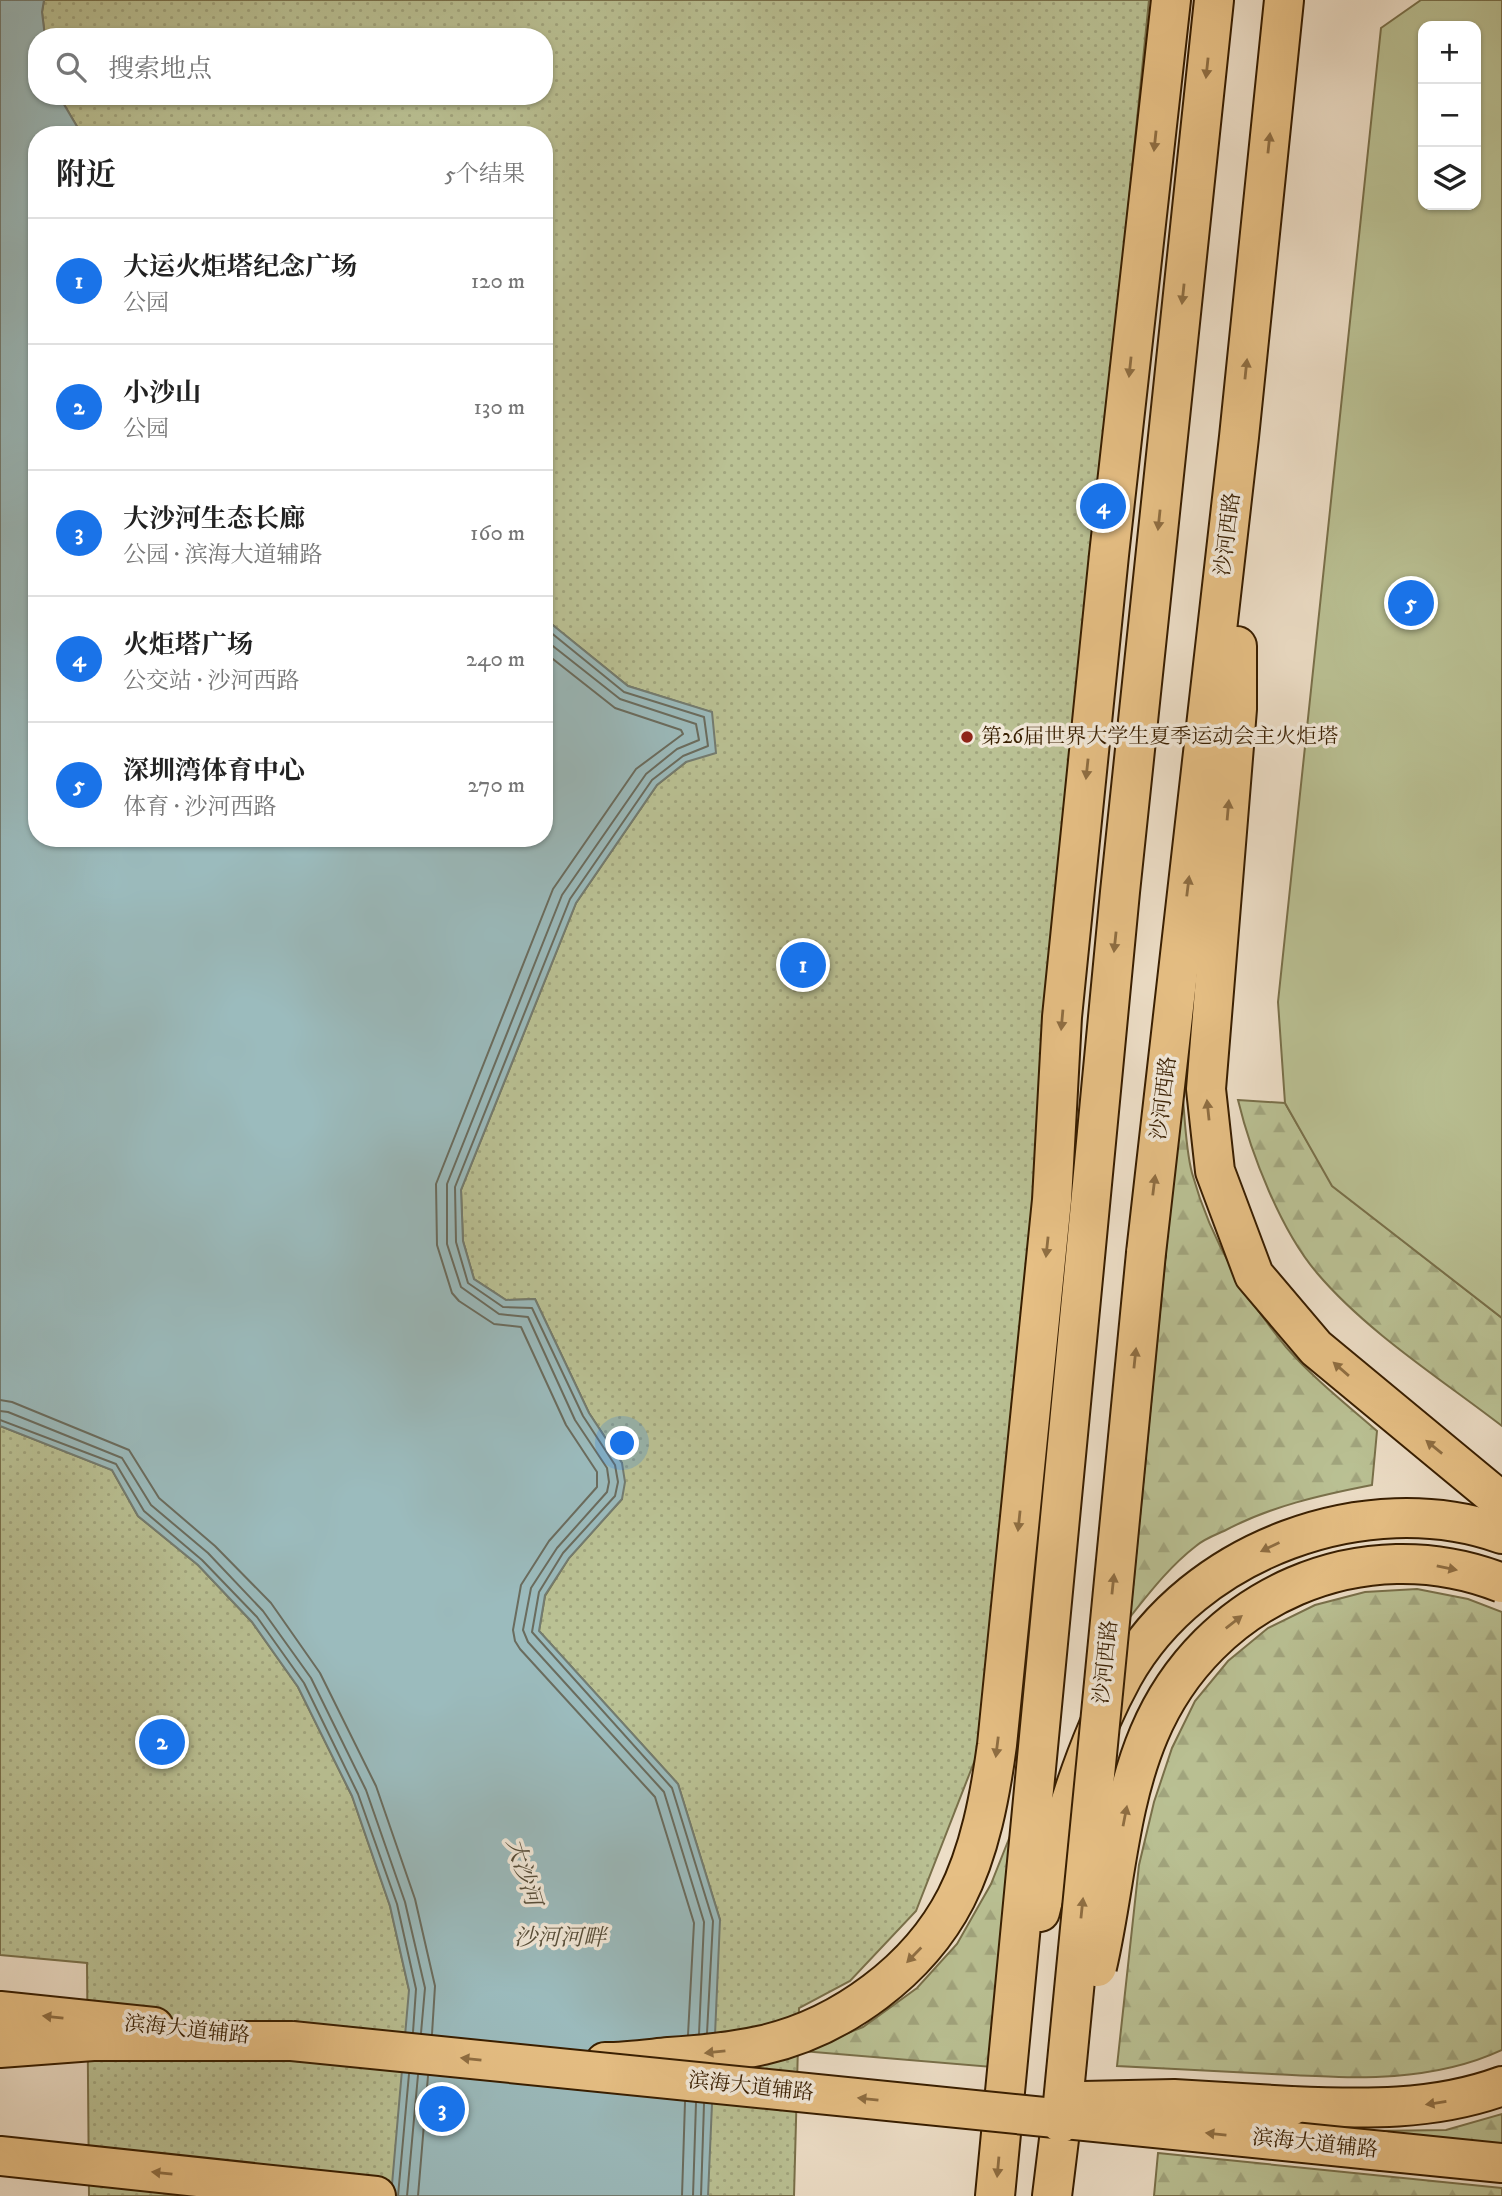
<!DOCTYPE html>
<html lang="zh">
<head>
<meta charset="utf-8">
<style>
  body { margin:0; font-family:"IM FELL DW Pica","Noto Serif SC",serif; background:#f2f2f2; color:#222 }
  .controls { position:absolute; right:21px; top:21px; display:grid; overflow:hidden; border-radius:14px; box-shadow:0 2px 5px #0004 }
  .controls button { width:63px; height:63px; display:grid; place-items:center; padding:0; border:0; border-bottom:2px solid #e0e0e0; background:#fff; color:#222; font:35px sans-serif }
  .you { position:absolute; left:623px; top:1444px; width:24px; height:24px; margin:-18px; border:5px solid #fff; border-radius:50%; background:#1a73e8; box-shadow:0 0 0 10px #1a73e833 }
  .badge { display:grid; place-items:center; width:46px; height:46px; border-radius:50%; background:#1a73e8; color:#fff; font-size:23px; font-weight:700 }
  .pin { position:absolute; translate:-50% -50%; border:4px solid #fff; box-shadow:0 2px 7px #0006 }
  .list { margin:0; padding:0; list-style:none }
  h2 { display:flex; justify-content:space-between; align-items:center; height:91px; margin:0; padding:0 28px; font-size:30px }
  h2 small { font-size:23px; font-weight:400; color:#767676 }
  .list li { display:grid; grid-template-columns:46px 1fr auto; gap:21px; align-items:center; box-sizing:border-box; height:126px; padding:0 28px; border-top:2px solid #e0e0e0 }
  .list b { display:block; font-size:26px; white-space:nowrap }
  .list p { margin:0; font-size:23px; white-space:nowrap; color:#767676 }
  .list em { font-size:23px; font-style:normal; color:#767676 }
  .icon { flex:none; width:38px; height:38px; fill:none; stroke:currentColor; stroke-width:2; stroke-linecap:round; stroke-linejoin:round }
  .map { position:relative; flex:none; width:1502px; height:2196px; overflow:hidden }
  .search { position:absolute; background:#fff; box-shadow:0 2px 5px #0004; left:28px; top:28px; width:525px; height:77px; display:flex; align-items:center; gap:18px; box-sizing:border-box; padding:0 24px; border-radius:28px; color:#767676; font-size:26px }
  .panel { position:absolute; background:#fff; box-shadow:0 2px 5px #0004; left:28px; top:126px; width:525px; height:721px; border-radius:28px }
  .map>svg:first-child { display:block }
  .forest { fill:url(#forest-firs); stroke:#79704a; stroke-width:2 }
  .park { fill:url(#park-dots); stroke:#79704a; stroke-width:2 }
  .pitch { fill:#bac194; stroke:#79704a; stroke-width:2; fill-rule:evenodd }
  .water { fill:#9bbbbd; stroke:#737c71; stroke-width:2 }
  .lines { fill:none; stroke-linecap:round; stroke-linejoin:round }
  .shore { stroke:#6a6c5e; stroke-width:2 }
  .major-casing { stroke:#381e00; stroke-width:42 }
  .highway-casing { stroke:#381e00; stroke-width:42 }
  .major { stroke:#e6bf84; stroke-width:38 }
  .highway { stroke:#e6bf84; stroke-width:38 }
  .major-bridge-casing { stroke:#381e00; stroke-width:42; stroke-linecap:butt }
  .major-bridge { stroke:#e6bf84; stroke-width:38 }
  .oneway { fill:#8f6e42 }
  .poi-dot { fill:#8f2418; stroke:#f3eadb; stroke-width:2.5 }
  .labels { text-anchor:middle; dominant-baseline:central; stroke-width:7; stroke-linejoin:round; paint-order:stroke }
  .street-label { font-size:21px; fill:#381e00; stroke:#f3eadb }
  .poi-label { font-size:21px; fill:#381e00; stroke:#f3eadb; text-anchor:start }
  .water-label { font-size:23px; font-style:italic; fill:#564d39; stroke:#f3eadb }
</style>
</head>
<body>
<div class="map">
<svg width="1502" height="2196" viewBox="0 0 1502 2196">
  <defs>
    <pattern id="forest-firs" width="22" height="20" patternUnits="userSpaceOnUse" patternTransform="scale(1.75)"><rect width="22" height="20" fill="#bac194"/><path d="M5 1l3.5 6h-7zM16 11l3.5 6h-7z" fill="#a1a57e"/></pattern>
    <pattern id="park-dots" width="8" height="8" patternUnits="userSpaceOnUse" patternTransform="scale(1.75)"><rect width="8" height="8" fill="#bac194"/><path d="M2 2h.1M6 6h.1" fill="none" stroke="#a1a57e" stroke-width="1.8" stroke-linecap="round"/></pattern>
  </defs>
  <rect width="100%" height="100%" fill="#eddec7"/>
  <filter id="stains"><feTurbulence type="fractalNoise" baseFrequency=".00286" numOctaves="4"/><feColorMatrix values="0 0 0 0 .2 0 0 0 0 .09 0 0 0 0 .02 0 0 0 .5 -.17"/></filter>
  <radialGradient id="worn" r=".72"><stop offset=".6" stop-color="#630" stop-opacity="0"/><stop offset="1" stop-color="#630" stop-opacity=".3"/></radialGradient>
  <!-- forest -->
  <g class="forest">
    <path d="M1182,1088C1185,1115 1185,1146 1192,1173C1210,1238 1244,1296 1286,1347C1313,1378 1346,1404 1377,1431L1372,1485C1321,1495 1271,1506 1224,1531C1215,1535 1204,1539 1196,1546C1170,1566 1150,1592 1130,1617Z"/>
    <path d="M1238,1100L1285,1103L1333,1186L1502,1318V1426C1441,1379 1367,1332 1317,1273C1281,1231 1251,1154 1238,1100Z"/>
    <path d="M1417,1589L1468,1599L1502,1612V2050C1429,2084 1350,2078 1272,2074C1220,2071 1169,2069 1117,2066L1139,1865L1154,1802L1172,1748L1195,1701L1228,1661L1268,1628L1315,1605L1365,1592Z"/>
    <polygon points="1016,1821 992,2067 802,2051 863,2027 917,1988 957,1944 991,1884"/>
    <polygon points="1502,2114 1502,2145 1372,2131 1446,2130"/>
    <polygon points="1158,2153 1502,2188 1502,2196 1154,2196"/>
  </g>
  <!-- park -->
  <polygon class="park" points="44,0 1149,0 1067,820 1051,1026 978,1752 916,1911 850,1981 799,2008 794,2196 89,2196 87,1963 0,1955 0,1426 112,1470 138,1516 198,1565 252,1622 298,1687 352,1796 390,1906 409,1990 720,1920 678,1784 539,1631 545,1596 569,1558 622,1499 622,1463 589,1413 535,1299 506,1300 474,1279 463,1241 461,1190 576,903 657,785 686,762 711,712 628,686 544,618 544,135 82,135 59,96 544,96 544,37 45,37 42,12"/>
  <!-- pitch -->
  <path class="pitch" d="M1421,0H1502V1318L1332,1186L1285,1103L1278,1002L1381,28ZM1423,26H1476V205H1423Z"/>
  <!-- water -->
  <polygon class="water" points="0,0 44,0 42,12 45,37 37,37 37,96 59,96 82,135 37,135 37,838 544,838 544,618 628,686 712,712 716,753 686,762 657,785 576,903 461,1190 463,1241 474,1279 506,1300 535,1299 589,1413 622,1463 625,1482 622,1499 569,1558 545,1595 539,1631 678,1784 720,1920 708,2196 391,2196 409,1990 390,1906 352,1796 298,1687 252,1622 198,1565 138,1516 112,1470 0,1426"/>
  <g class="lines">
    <!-- shore -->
    <g class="shore">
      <polyline points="544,627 624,692 704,717 708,746 683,756 652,780 570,899 455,1187 456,1242 468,1283 503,1307 532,1308 583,1416 615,1465 618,1482 615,1496 563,1553 539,1592 532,1632 672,1788 713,1921 707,2033"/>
      <polyline points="544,639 620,699 696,724 699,740 677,749 646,774 562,895 447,1184 447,1244 461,1287 499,1314 528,1317 575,1420 607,1468 609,1482 607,1492 557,1548 531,1588 523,1630 528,1642 664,1792 704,1922 699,2034"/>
      <polyline points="544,652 615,708 681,730 683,734 636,769 553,889 436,1184 437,1245 452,1293 459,1301 494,1324 521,1327 566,1425 597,1472 597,1487 549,1541 521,1585 513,1630 515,1641 520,1649 655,1797 694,1923 688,2035"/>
      <polyline points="0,1400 12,1402 129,1450 159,1498 215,1546 271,1603 320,1673 376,1786 415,1899 435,1986 432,2034"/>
      <polyline points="0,1411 8,1412 122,1458 151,1505 208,1553 263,1611 311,1678 366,1790 405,1902 425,1988 421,2033"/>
      <polyline points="0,1420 116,1464 144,1511 202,1560 257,1617 304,1683 358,1794 397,1904 416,1989 413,2032"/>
      <polyline points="398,2196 409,2074"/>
      <polyline points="407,2196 418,2075"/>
      <polyline points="418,2196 428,2076"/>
      <polyline points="682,2196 685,2102"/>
      <polyline points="693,2196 696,2103"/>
      <polyline points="701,2196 704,2104"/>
    </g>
    <defs>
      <g id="major">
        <polyline points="1237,646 1237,709 1206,1089 1215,1171 1254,1275 1316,1348 1502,1502"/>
        <polyline points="1146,1253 1239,437 1284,0"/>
        <path d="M1040,1912C1060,1832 1083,1749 1123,1676C1193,1550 1367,1486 1502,1534"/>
        <polyline points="0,2011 154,2027"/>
        <path d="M605,2062C626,2062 648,2059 669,2057C700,2055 732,2052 763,2045C842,2027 919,1970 956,1898C980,1851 990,1796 997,1745L1052,1200L1062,1017L1109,555L1171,0"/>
        <path d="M1291,2106C1362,2109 1434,2111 1502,2086"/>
        <polyline points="1382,2151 1502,2163"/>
        <polyline points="995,2196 1120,892 1214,0"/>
        <polyline points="1052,2196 1061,2123"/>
      </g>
      <g id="highway">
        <polyline points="0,2048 93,2041 292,2041"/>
        <polyline points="0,2156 376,2196"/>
      </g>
    </defs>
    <!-- major casing -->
    <use href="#major" class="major-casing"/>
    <!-- highway casing -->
    <use href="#highway" class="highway-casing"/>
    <!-- major -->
    <use href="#major" class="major"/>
    <!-- highway -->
    <use href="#highway" class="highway"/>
    <defs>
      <g id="major-bridge">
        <path d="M1097,1967C1115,1890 1118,1807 1149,1734C1207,1596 1363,1528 1502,1583"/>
        <polyline points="292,2041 1382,2151"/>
        <polyline points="1083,2101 1174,2099 1291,2106"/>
        <polyline points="1061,2123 1146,1253"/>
      </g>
    </defs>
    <!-- major-bridge casing -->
    <use href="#major-bridge" class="major-bridge-casing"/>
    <!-- major-bridge -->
    <use href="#major-bridge" class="major-bridge"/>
  </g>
  <!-- one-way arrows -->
  <defs><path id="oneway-solid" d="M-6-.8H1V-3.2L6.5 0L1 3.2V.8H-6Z" transform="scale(1.75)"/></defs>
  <g class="oneway">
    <use href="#oneway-solid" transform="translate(1207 68) rotate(96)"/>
    <use href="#oneway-solid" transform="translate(1155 141) rotate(96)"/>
    <use href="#oneway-solid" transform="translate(1269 143) rotate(-84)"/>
    <use href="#oneway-solid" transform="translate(1183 294) rotate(96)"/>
    <use href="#oneway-solid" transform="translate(1130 367) rotate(96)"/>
    <use href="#oneway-solid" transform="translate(1246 369) rotate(-84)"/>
    <use href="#oneway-solid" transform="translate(1159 520) rotate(96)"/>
    <use href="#oneway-solid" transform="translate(1087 769) rotate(96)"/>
    <use href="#oneway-solid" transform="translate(1228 810) rotate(-85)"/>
    <use href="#oneway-solid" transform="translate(1188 886) rotate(-83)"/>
    <use href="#oneway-solid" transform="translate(1115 942) rotate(96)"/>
    <use href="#oneway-solid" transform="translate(1062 1020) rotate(95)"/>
    <use href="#oneway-solid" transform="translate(1208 1110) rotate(-96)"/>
    <use href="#oneway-solid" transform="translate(1154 1185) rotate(-83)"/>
    <use href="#oneway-solid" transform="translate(1047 1247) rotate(96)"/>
    <use href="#oneway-solid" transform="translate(1135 1358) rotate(-84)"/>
    <use href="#oneway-solid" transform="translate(1341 1369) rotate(-139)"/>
    <use href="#oneway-solid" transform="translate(1434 1447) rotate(-141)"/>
    <use href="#oneway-solid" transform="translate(1019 1521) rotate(96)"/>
    <use href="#oneway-solid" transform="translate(1270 1547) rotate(154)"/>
    <use href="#oneway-solid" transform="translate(1447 1568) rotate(12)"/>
    <use href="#oneway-solid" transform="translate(1113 1584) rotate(-84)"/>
    <use href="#oneway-solid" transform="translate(1234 1622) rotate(-38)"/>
    <use href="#oneway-solid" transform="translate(997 1747) rotate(97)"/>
    <use href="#oneway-solid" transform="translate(1125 1816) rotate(-79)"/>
    <use href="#oneway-solid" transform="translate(1082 1908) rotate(-84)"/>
    <use href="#oneway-solid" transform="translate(914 1955) rotate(134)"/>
    <use href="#oneway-solid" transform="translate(53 2017) rotate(-174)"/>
    <use href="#oneway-solid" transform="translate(715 2052) rotate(174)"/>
    <use href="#oneway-solid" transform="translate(471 2059) rotate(-174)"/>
    <use href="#oneway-solid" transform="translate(868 2099) rotate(-174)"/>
    <use href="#oneway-solid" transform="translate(1436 2103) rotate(171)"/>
    <use href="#oneway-solid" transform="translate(1216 2134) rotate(-174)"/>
    <use href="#oneway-solid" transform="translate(998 2167) rotate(95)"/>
    <use href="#oneway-solid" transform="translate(162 2173) rotate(-174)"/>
  </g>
  <!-- markers -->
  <circle class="poi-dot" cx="967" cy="737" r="7"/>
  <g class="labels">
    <!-- street labels -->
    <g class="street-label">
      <text transform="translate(1228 534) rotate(-83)">沙河西路</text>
      <text transform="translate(1164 1098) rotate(-83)">沙河西路</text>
      <text transform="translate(1106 1662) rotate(-84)">沙河西路</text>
      <text transform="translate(187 2030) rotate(6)">滨海大道辅路</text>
      <text transform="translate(751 2087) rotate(6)">滨海大道辅路</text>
      <text transform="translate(1315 2144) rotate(6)">滨海大道辅路</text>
    </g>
    <!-- poi labels -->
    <g class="poi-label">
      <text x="981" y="737">第26届世界大学生夏季运动会主火炬塔</text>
    </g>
    <!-- water labels -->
    <g class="water-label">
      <text transform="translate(523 1872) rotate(73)">大沙河</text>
      <text x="560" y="1938">沙河河畔</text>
    </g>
  </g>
  <rect width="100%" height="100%" filter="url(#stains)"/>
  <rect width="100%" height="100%" fill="url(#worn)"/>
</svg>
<div class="controls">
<button>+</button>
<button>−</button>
<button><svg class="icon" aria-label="layers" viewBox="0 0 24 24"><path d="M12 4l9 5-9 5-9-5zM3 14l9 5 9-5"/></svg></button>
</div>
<div class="you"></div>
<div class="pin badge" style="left:803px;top:965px">1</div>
<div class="pin badge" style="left:162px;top:1742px">2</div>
<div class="pin badge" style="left:442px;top:2109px">3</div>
<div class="pin badge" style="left:1103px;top:506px">4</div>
<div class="pin badge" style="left:1411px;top:603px">5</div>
<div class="search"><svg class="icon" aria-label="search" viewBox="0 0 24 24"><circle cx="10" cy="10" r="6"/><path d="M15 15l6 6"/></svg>搜索地点</div>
<section class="panel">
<h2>附近<small>5个结果</small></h2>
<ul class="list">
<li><span class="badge">1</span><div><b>大运火炬塔纪念广场</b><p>公园</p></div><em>120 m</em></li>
<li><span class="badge">2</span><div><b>小沙山</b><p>公园</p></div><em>130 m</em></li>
<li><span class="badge">3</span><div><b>大沙河生态长廊</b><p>公园 · 滨海大道辅路</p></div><em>160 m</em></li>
<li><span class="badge">4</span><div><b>火炬塔广场</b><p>公交站 · 沙河西路</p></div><em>240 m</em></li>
<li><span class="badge">5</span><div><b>深圳湾体育中心</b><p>体育 · 沙河西路</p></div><em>270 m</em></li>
</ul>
</section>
</div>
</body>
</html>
